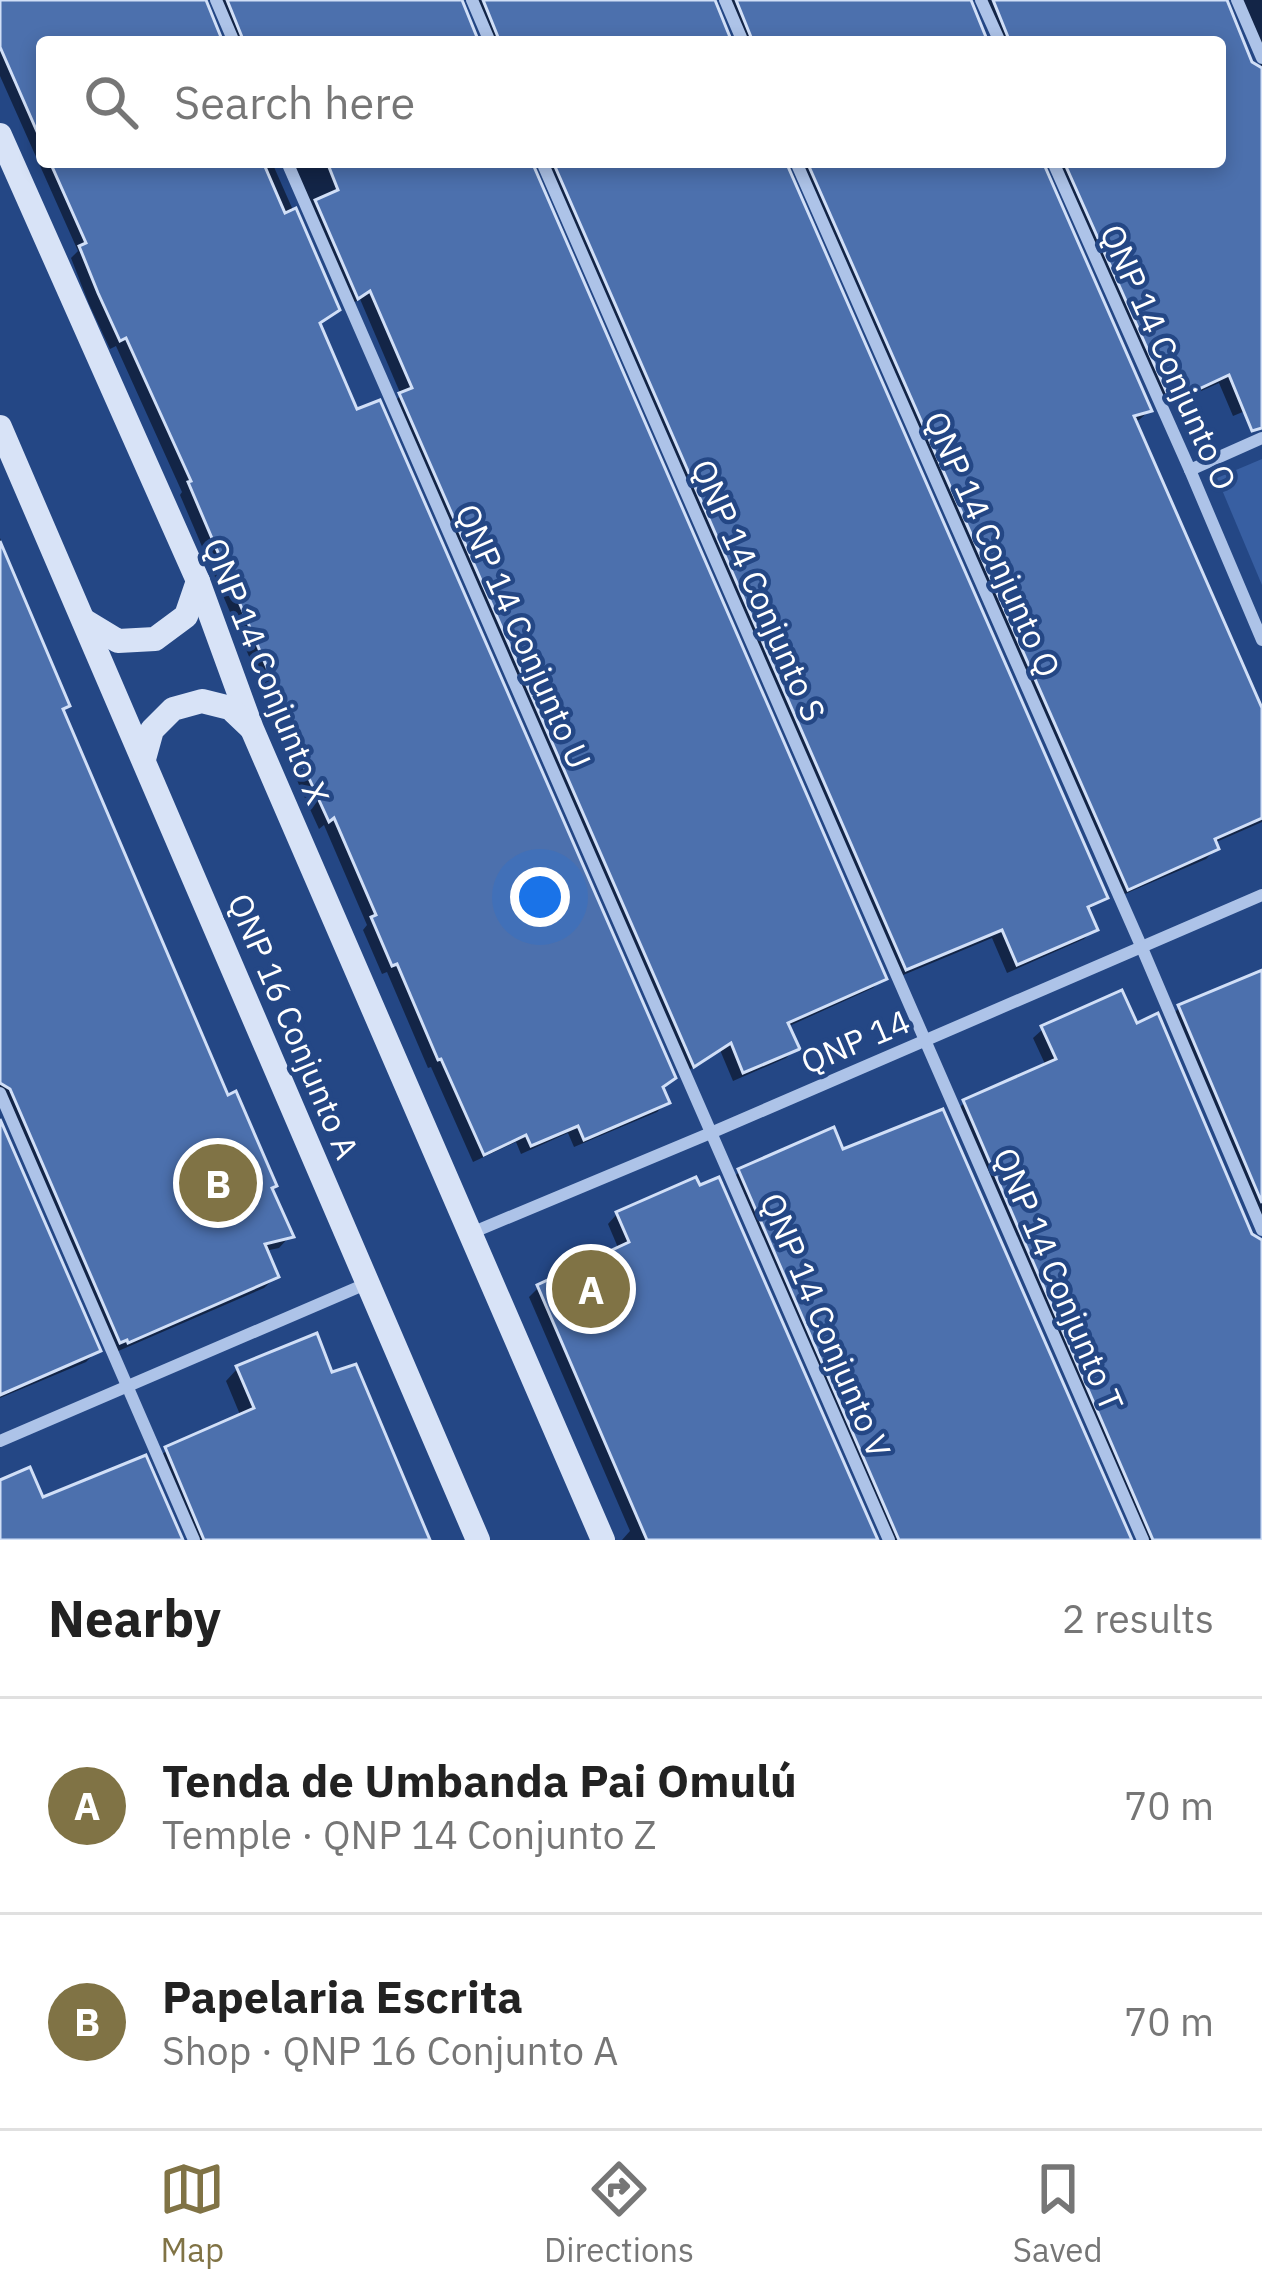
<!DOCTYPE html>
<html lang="en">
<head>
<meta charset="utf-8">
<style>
  body { margin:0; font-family:"IBM Plex Sans",sans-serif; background:#f2f2f2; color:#222 }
  .you { position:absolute; left:540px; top:897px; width:42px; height:42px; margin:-30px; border:9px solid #fff; border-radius:50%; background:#1a73e8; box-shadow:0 0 0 18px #1a73e833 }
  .badge { display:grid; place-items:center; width:78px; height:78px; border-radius:50%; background:#807345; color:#fff; font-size:39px; font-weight:700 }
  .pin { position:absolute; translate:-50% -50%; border:6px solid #fff; box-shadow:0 3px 12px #0006 }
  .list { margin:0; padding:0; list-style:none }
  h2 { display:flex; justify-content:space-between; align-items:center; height:156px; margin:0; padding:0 48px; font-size:51px }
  h2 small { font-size:39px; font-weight:400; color:#767676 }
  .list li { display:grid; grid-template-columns:78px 1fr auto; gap:36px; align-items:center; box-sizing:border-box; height:216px; padding:0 48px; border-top:3px solid #e0e0e0 }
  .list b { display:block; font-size:45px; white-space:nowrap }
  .list p { margin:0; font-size:39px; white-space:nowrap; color:#767676 }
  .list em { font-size:39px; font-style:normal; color:#767676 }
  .icon { flex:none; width:66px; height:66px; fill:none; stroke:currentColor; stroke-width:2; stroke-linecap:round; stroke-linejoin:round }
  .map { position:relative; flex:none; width:1262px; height:1540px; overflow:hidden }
  .search { position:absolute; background:#fff; box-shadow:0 6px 18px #0003; left:36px; right:36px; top:36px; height:132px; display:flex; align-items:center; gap:30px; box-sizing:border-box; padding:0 42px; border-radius:12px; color:#767676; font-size:45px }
  .sheet { height:588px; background:#fff }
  nav { display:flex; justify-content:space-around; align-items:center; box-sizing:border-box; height:168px; border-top:3px solid #e0e0e0; background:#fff; font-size:33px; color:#767676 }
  nav a { display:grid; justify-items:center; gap:6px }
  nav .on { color:#807345 }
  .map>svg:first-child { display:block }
  .green { fill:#385fa2 }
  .shadow { fill:#0007 }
  .building { fill:#4c70ad; stroke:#d1dff7; stroke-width:3 }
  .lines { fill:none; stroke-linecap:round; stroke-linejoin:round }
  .street { stroke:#adc3e8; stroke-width:12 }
  .secondary { stroke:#d8e3f7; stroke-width:24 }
  .labels { text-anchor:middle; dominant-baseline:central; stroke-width:9; stroke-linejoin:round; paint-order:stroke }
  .street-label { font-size:33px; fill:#fff; stroke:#244785 }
</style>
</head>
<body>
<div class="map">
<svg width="1262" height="1540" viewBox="0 0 1262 1540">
  <rect width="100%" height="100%" fill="#244785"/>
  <!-- green -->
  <polygon class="green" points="1262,459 1262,585 1217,478"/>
  <!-- shadow -->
  <g class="shadow">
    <polygon points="0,0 203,0 219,42 42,42 42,162 275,162 274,167 337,310 318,326 666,1103 657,1112 574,1147 568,1133 521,1154 516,1142 473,1162 431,1067 428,1068 387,972 382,974 363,930 367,925 324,825 319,829 299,785 280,738 283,736 180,495 182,492 116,346 110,349 89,304 71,258 78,251 0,76"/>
    <polygon points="210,0 459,0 475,42 232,42 216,6"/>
    <polygon points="466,0 712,0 728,42 488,42 472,5"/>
    <polygon points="719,0 968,0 985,42 739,42 725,5"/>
    <polygon points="975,0 1224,0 1251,65 1262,74 1262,404 1233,416 1219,383 1161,409 1048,162 1220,162 1220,42 996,42 981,4"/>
    <polygon points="1231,0 1262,0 1262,68 1237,5"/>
    <polygon points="282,162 529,162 883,978 873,988 787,1027 796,1049 786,1058 733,1081 720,1050 683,1074 391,405 401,395 360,299 348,306"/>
    <polygon points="536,162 784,162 1105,897 1087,911 1094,929 1084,939 1007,973 992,938 896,978 542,168"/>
    <polygon points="791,162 1039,162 1149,411 1139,420 1133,422 1262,721 1262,822 1214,843 1216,849 1206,859 1118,897"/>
    <polygon points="0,538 29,608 27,611 60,712 226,1099 290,1236 279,1248 265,1251 276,1277 264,1288 116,1352 0,1103"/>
    <polygon points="1262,972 1262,1234 1170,1017 1179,1008"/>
    <polygon points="1043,1029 1250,1236 1262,1243 1262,1540 1141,1540 955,1112 964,1103 1046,1066 1033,1038"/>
    <polygon points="0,1127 97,1351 86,1362 0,1398"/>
    <polygon points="841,1153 1128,1540 887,1540 730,1181 740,1171"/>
    <polygon points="617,1214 874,1540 622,1540 630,1531 529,1297 539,1287 619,1250 608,1224"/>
    <polygon points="237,1369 331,1376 429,1540 189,1540 155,1461 167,1450 241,1417 226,1381"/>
  </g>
  <!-- building -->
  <g class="building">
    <polygon points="0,0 206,0 223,42 42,42 42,143 0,47"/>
    <polygon points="227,0 462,0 479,42 244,42"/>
    <polygon points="483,0 715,0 732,42 500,42"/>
    <polygon points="736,0 971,0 988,42 753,42"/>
    <polygon points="993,0 1227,0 1252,62 1262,68 1262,428 1252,431 1229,375 1171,402 1064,162 1220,162 1220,42 1010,42"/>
    <polygon points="50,162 263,162 285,213 296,208 340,310 320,323 357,409 380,400 676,1078 663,1087 670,1103 584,1140 578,1126 531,1146 526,1135 484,1155 441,1059 438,1060 397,964 392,966 371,917 376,915 334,818 329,822 307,774 288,726 291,724 188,482 191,481 126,338 120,341 98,293 79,246 86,243"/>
    <polygon points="327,162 532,162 887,979 788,1023 800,1049 743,1073 731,1043 694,1067 399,393 412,388 370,291 358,299 315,200 338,190"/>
    <polygon points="553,162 786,162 1108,898 1088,907 1098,930 1017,965 1002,930 906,970"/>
    <polygon points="807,162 1043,162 1152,411 1134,416 1262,708 1262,818 1215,839 1219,849 1128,890"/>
    <polygon points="0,541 70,706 63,709 228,1095 236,1091 277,1186 272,1188 294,1237 265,1244 279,1277 128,1343 127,1340 120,1343 10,1089 0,1083"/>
    <polygon points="1262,970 1262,1203 1178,1005"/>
    <polygon points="1122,990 1137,1023 1158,1013 1252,1234 1262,1240 1262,1540 1153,1540 963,1100 1056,1059 1041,1026"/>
    <polygon points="943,1109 1132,1540 899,1540 738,1169 834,1127 843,1149"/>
    <polygon points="0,1119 101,1351 0,1395"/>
    <polygon points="696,1177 700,1185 719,1177 878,1540 647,1540 537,1285 629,1242 616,1212"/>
    <polygon points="317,1333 332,1372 356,1364 430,1540 204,1540 165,1447 254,1408 236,1366"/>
    <polygon points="146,1455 183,1540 0,1540 0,1480 30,1467 43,1497"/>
  </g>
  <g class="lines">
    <!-- street -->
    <g class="street">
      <polyline points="216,0 234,42"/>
      <polyline points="472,0 490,42"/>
      <polyline points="725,0 743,42"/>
      <polyline points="981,0 1000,42"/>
      <polyline points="1237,0 1262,58"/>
      <polyline points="287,162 889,1540"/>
      <polyline points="542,162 1143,1540"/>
      <polyline points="796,162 1142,948 1262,1230"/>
      <polyline points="1053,162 1190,470 1262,640"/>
      <polyline points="1190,470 1262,438"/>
      <polyline points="0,1093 194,1540"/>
      <polyline points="469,1234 713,1132 1262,895"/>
      <polyline points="0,1441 368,1283"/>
    </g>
    <!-- secondary -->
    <g class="secondary">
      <polyline points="0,135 198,581 252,729 603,1540"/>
      <polyline points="0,427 478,1540"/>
      <polyline points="85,621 118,641 155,639 186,616 198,581"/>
      <polyline points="144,759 152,730 173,709 202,701 230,708 250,727"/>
    </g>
  </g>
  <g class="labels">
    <!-- street labels -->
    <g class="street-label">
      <text transform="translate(1169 357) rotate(66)">QNP 14 Conjunto O</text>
      <text transform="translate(993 544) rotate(66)">QNP 14 Conjunto Q</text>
      <text transform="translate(759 590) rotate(66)">QNP 14 Conjunto S</text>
      <text transform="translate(524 636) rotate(66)">QNP 14 Conjunto U</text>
      <text transform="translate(267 671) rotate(68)">QNP 14 Conjunto X</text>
      <text transform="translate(294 1026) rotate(67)">QNP 16 Conjunto A</text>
      <text transform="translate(855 1041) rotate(-23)">QNP 14</text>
      <text transform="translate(1059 1279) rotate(67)">QNP 14 Conjunto T</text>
      <text transform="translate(826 1325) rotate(67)">QNP 14 Conjunto V</text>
    </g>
  </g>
</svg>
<div class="you"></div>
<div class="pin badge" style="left:591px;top:1289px">A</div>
<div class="pin badge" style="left:218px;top:1183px">B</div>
<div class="search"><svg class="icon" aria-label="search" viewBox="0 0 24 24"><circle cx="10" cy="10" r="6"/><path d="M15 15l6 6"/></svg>Search here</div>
</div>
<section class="sheet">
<h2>Nearby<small>2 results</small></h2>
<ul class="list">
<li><span class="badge">A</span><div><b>Tenda de Umbanda Pai Omulú</b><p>Temple · QNP 14 Conjunto Z</p></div><em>70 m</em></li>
<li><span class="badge">B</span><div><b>Papelaria Escrita</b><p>Shop · QNP 16 Conjunto A</p></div><em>70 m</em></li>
</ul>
</section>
<nav>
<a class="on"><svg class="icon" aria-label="map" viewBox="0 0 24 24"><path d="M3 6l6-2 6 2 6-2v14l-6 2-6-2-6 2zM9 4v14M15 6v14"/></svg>Map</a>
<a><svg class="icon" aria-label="directions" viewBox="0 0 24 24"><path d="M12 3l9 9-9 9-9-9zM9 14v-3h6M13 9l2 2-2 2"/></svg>Directions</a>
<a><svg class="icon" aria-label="saved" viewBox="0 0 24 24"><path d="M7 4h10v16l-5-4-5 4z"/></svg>Saved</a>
</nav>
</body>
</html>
